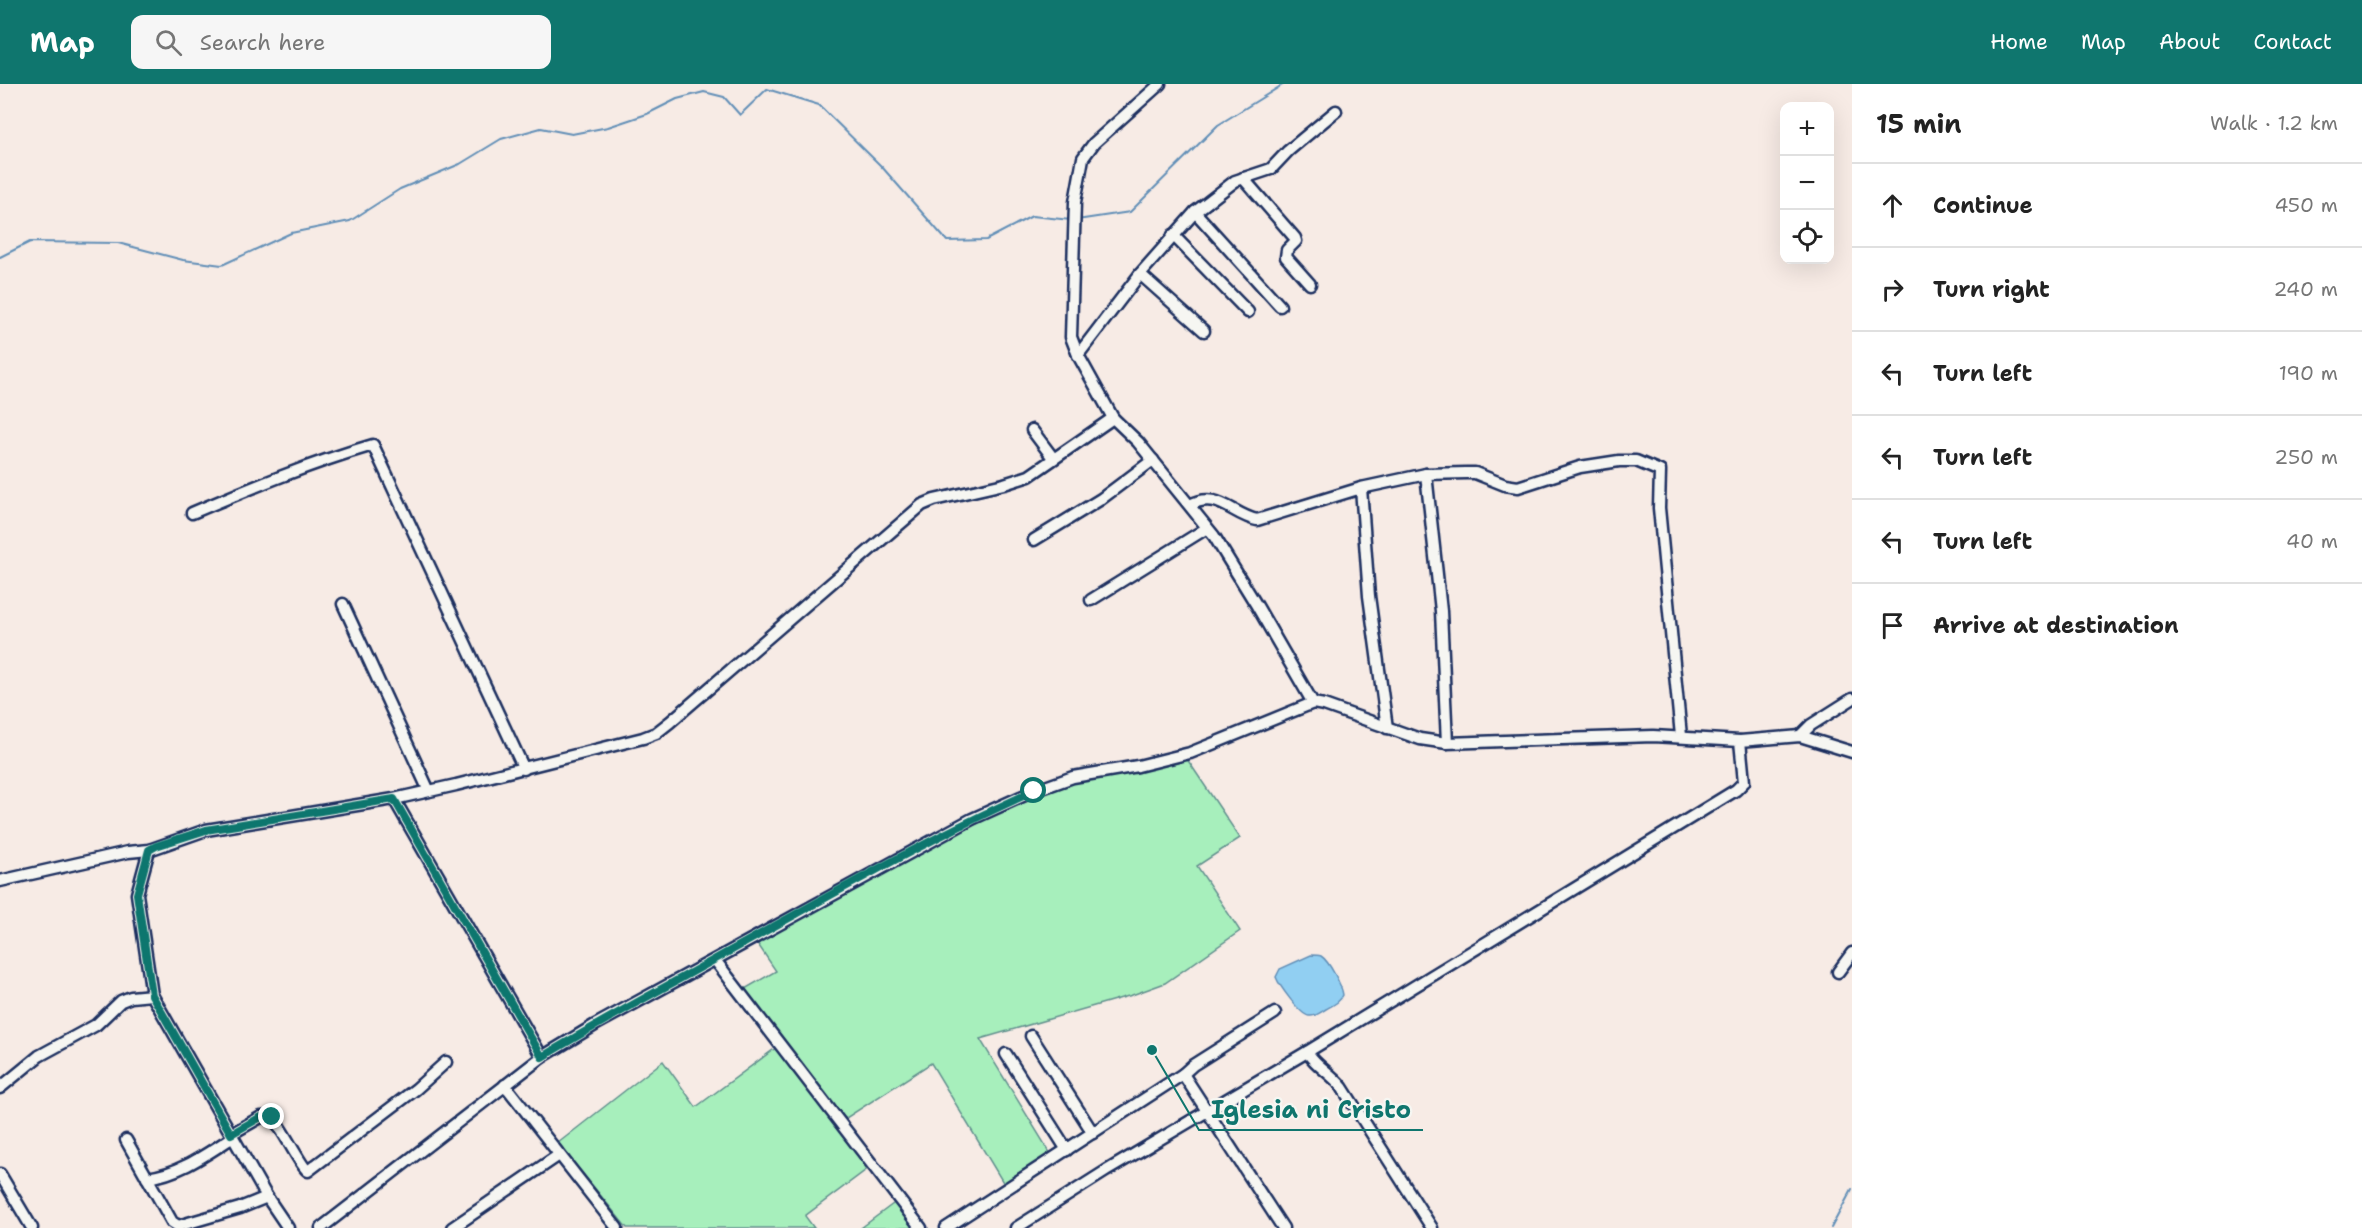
<!DOCTYPE html>
<html lang="en">
<head>
<meta charset="utf-8">
<style>
  body { margin:0; font-family:"Shantell Sans",sans-serif; background:#f6f6f6; color:#222 }
  .controls { position:absolute; right:18px; top:18px; display:grid; overflow:hidden; border-radius:12px; box-shadow:0 6px 24px #0002 }
  .controls button { width:54px; height:54px; display:grid; place-items:center; padding:0; border:0; border-bottom:2px solid #e0e0e0; background:#fff; color:#222; font:30px sans-serif }
  .stop { position:absolute; width:18px; height:18px; margin:-14px; border:4px solid #0f766e; border-radius:50%; background:#fff }
  .stop.end { background:#0f766e; border-color:#fff; box-shadow:0 2px 6px #0008 }
  .list { margin:0; padding:0; list-style:none }
  h2 { display:flex; justify-content:space-between; align-items:center; height:78px; margin:0; padding:0 24px; font-size:26px }
  h2 small { font-size:20px; font-weight:400; color:#767676 }
  .list li { display:grid; grid-template-columns:39px 1fr auto; gap:18px; align-items:center; box-sizing:border-box; height:84px; padding:0 24px; border-top:2px solid #e0e0e0 }
  .list b { display:block; font-size:22px; white-space:nowrap }
  .list em { font-size:20px; font-style:normal; color:#767676 }
  .icon { flex:none; width:33px; height:33px; fill:none; stroke:currentColor; stroke-width:2; stroke-linecap:round; stroke-linejoin:round }
  .map { position:relative; flex:none; width:1852px; height:1144px; overflow:hidden }
  header { display:flex; align-items:center; gap:36px; box-sizing:border-box; height:84px; padding:0 30px; background:#0f766e; color:#fff }
  header strong { font-size:28px }
  nav { display:flex; gap:33px; margin-inline-start:auto; font-size:21px }
  .search { width:420px; height:54px; background:#f6f6f6; display:flex; align-items:center; gap:15px; box-sizing:border-box; padding:0 21px; border-radius:12px; color:#767676; font-size:22px }
  main { display:flex }
  aside { flex:1; background:#fff }
  .map>svg:first-child { display:block }
  .green { fill:#a7efbc; stroke:#618f8d; stroke-width:1.5 }
  .water { fill:#91cff2; stroke:#628fb7; stroke-width:1.5 }
  .lines { fill:none; stroke-linecap:round; stroke-linejoin:round }
  .stream { stroke:#628fb7; stroke-width:2 }
  .minor-casing { stroke:#1b2f5e; stroke-width:15 }
  .minor { stroke:#f6f6f2; stroke-width:10 }
  .route { stroke:#0f766e; stroke-width:8 }
  .leader { fill:none; stroke:#0f766e; stroke-width:2 }
  .callout-dot { fill:#0f766e; stroke:#f6f6f2; stroke-width:2 }
  .callout-label { font-size:24px; text-anchor:middle; font-weight:bold; fill:#0f766e; stroke:#f6f6f2; stroke-width:4.5; stroke-linejoin:round; paint-order:stroke }
</style>
</head>
<body>
<header>
<strong>Map</strong>
<div class="search"><svg class="icon" aria-label="search" viewBox="0 0 24 24"><circle cx="10" cy="10" r="6"/><path d="M15 15l6 6"/></svg>Search here</div>
<nav><a>Home</a><a>Map</a><a>About</a><a>Contact</a></nav>
</header>
<main>
<div class="map">
<svg width="1852" height="1144" viewBox="0 0 1852 1144">
  <rect width="100%" height="100%" fill="#f7ebe5"/>
  <filter id="ink" filterUnits="userSpaceOnUse"><feTurbulence type="fractalNoise" baseFrequency=".0167" numOctaves="2"/><feDisplacementMap in="SourceGraphic" scale="12" xChannelSelector="R" yChannelSelector="G"/><feConvolveMatrix kernelMatrix="1 2 1 2 8 2 1 2 1" color-interpolation-filters="sRGB"/></filter>
  <g filter="url(#ink)">
    <!-- green -->
    <g class="green">
      <polygon points="1187,675 1240,754 1197,782 1240,847 1165,899 1132,911 980,955 1052,1072 1004,1100 931,979 843,1036 743,906 776,887 757,859 897,780 1038,709 1064,699"/>
      <polygon points="777,963 870,1083 805,1132 814,1144 627,1144 558,1059 663,977 696,1023"/>
      <polygon points="897,1117 918,1144 861,1144"/>
    </g>
    <!-- water -->
    <path class="water" d="M1311,871C1314,871 1318,871 1321,872C1329,877 1342,902 1343,911C1340,918 1333,921 1326,925C1321,928 1315,933 1309,932C1300,931 1279,901 1276,893L1280,885Z"/>
    <g class="lines">
      <!-- stream -->
      <g class="stream">
        <polyline points="1077,136 1130,128 1218,41 1284,0"/>
        <polyline points="0,173 30,158 118,159 183,176 222,181 291,149 350,137 400,105 460,80 501,55 541,44 572,50 608,43 647,30 677,15 704,8 724,13 740,31 767,5 819,21 882,83 947,157 986,156 1032,132 1071,136"/>
        <polyline points="1831,1144 1852,1105"/>
      </g>
      <defs>
        <g id="minor">
          <polyline points="1160,0 1094,59 1083,74 1075,118 1071,253 1078,271 1113,334 1138,358 1214,452 1257,522 1313,619"/>
          <polyline points="1243,94 1295,154 1296,157 1287,166 1286,173 1310,200"/>
          <polyline points="1195,128 1280,222"/>
          <polyline points="1173,151 1248,228"/>
          <polyline points="1140,190 1204,247"/>
          <polyline points="1078,271 1140,190 1195,128 1235,97 1271,85 1288,67 1336,27"/>
          <polyline points="1032,346 1053,374"/>
          <polyline points="1426,390 1441,527 1447,659"/>
          <polyline points="1361,404 1426,390 1466,389 1475,389 1505,401 1518,403 1580,383 1619,377 1636,377 1660,387 1659,424 1681,652"/>
          <path d="M1190,421C1218,406 1232,431 1257,436L1361,404L1369,512L1387,644"/>
          <path d="M192,429C251,404 311,379 373,361L524,685"/>
          <polyline points="1034,456 1101,415 1153,376"/>
          <polyline points="1091,516 1207,444"/>
          <polyline points="343,520 429,707"/>
          <polyline points="1800,652 1811,641 1852,615"/>
          <polyline points="394,715 542,973"/>
          <polyline points="149,766 137,810 152,911 267,1113 288,1144"/>
          <polyline points="0,797 128,768 149,766 206,746 394,715 456,701 643,654 656,649 670,638 922,421 934,416 1004,400 1029,392 1113,334"/>
          <polyline points="715,876 921,1144"/>
          <polyline points="1838,888 1852,869"/>
          <polyline points="1031,952 1093,1049"/>
          <path d="M1307,968C1318,984 1330,988 1342,1003L1432,1144"/>
          <polyline points="1006,970 1067,1066"/>
          <polyline points="1183,990 1193,981 1275,929"/>
          <polyline points="505,1001 617,1144"/>
          <polyline points="0,1004 39,972 96,941 121,917 131,913 152,911"/>
          <path d="M231,1050L261,1033H272C282,1043 301,1083 308,1087L416,1005L446,978"/>
          <polyline points="126,1056 172,1138 178,1142 240,1124 267,1113"/>
          <polyline points="0,1090 32,1144"/>
          <path d="M147,1094C181,1089 205,1071 233,1053"/>
          <polyline points="321,1144 542,973 595,941 972,735 1034,707 1073,693 1138,682 1190,669 1313,619 1324,621 1420,655 1447,659 1653,652 1740,657 1800,652 1852,668"/>
          <polyline points="452,1144 559,1071"/>
          <polyline points="946,1144 1183,990 1283,1144"/>
          <polyline points="1016,1144 1106,1087 1307,968 1736,706 1744,698 1740,657"/>
        </g>
      </defs>
      <!-- minor casing -->
      <use href="#minor" class="minor-casing"/>
      <!-- minor -->
      <use href="#minor" class="minor"/>
    </g>
  </g>
  <g class="lines" filter="url(#ink)">
    <!-- route -->
    <path class="route" d="M272,1033H261L231,1050L152,911L137,810L149,766L156,762L206,746L394,715L542,973C603,936 666,903 728,868C829,812 929,754 1034,707"/>
  </g>
  <!-- callouts -->
  <path class="leader" d="M1152 966L1199 1046H1423"/>
  <circle class="callout-dot" cx="1152" cy="966" r="6"/>
  <g class="callout-label">
    <text x="1311" y="1034">Iglesia ni Cristo</text>
  </g>
</svg>
<div class="controls">
<button>+</button>
<button>−</button>
<button><svg class="icon" aria-label="locate" viewBox="0 0 24 24"><circle cx="12" cy="12" r="6"/><path d="M12 2v4M12 18v4M2 12h4M18 12h4"/></svg></button>
</div>
<div class="stop" style="left:1034px;top:707px"></div>
<div class="stop end" style="left:272px;top:1033px"></div>
</div>
<aside>
<h2>15 min<small>Walk · 1.2 km</small></h2>
<ul class="list">
<li><svg class="icon" aria-label="ahead" viewBox="0 0 24 24"><path d="M12 20V5M6 11l6-6 6 6"/></svg><div><b>Continue</b></div><em>450 m</em></li>
<li><svg class="icon" aria-label="right" viewBox="0 0 24 24"><path d="M7 20v-9h11M14 6l5 5-5 5"/></svg><div><b>Turn right</b></div><em>240 m</em></li>
<li><svg class="icon" aria-label="left" viewBox="0 0 24 24"><path d="M17 20v-9H6M10 6l-5 5 5 5"/></svg><div><b>Turn left</b></div><em>190 m</em></li>
<li><svg class="icon" aria-label="left" viewBox="0 0 24 24"><path d="M17 20v-9H6M10 6l-5 5 5 5"/></svg><div><b>Turn left</b></div><em>250 m</em></li>
<li><svg class="icon" aria-label="left" viewBox="0 0 24 24"><path d="M17 20v-9H6M10 6l-5 5 5 5"/></svg><div><b>Turn left</b></div><em>40 m</em></li>
<li><svg class="icon" aria-label="arrive" viewBox="0 0 24 24"><path d="M6 21V4h12l-3 4 3 4H6"/></svg><div><b>Arrive at destination</b></div></li>
</ul>
</aside>
</main>
</body>
</html>
